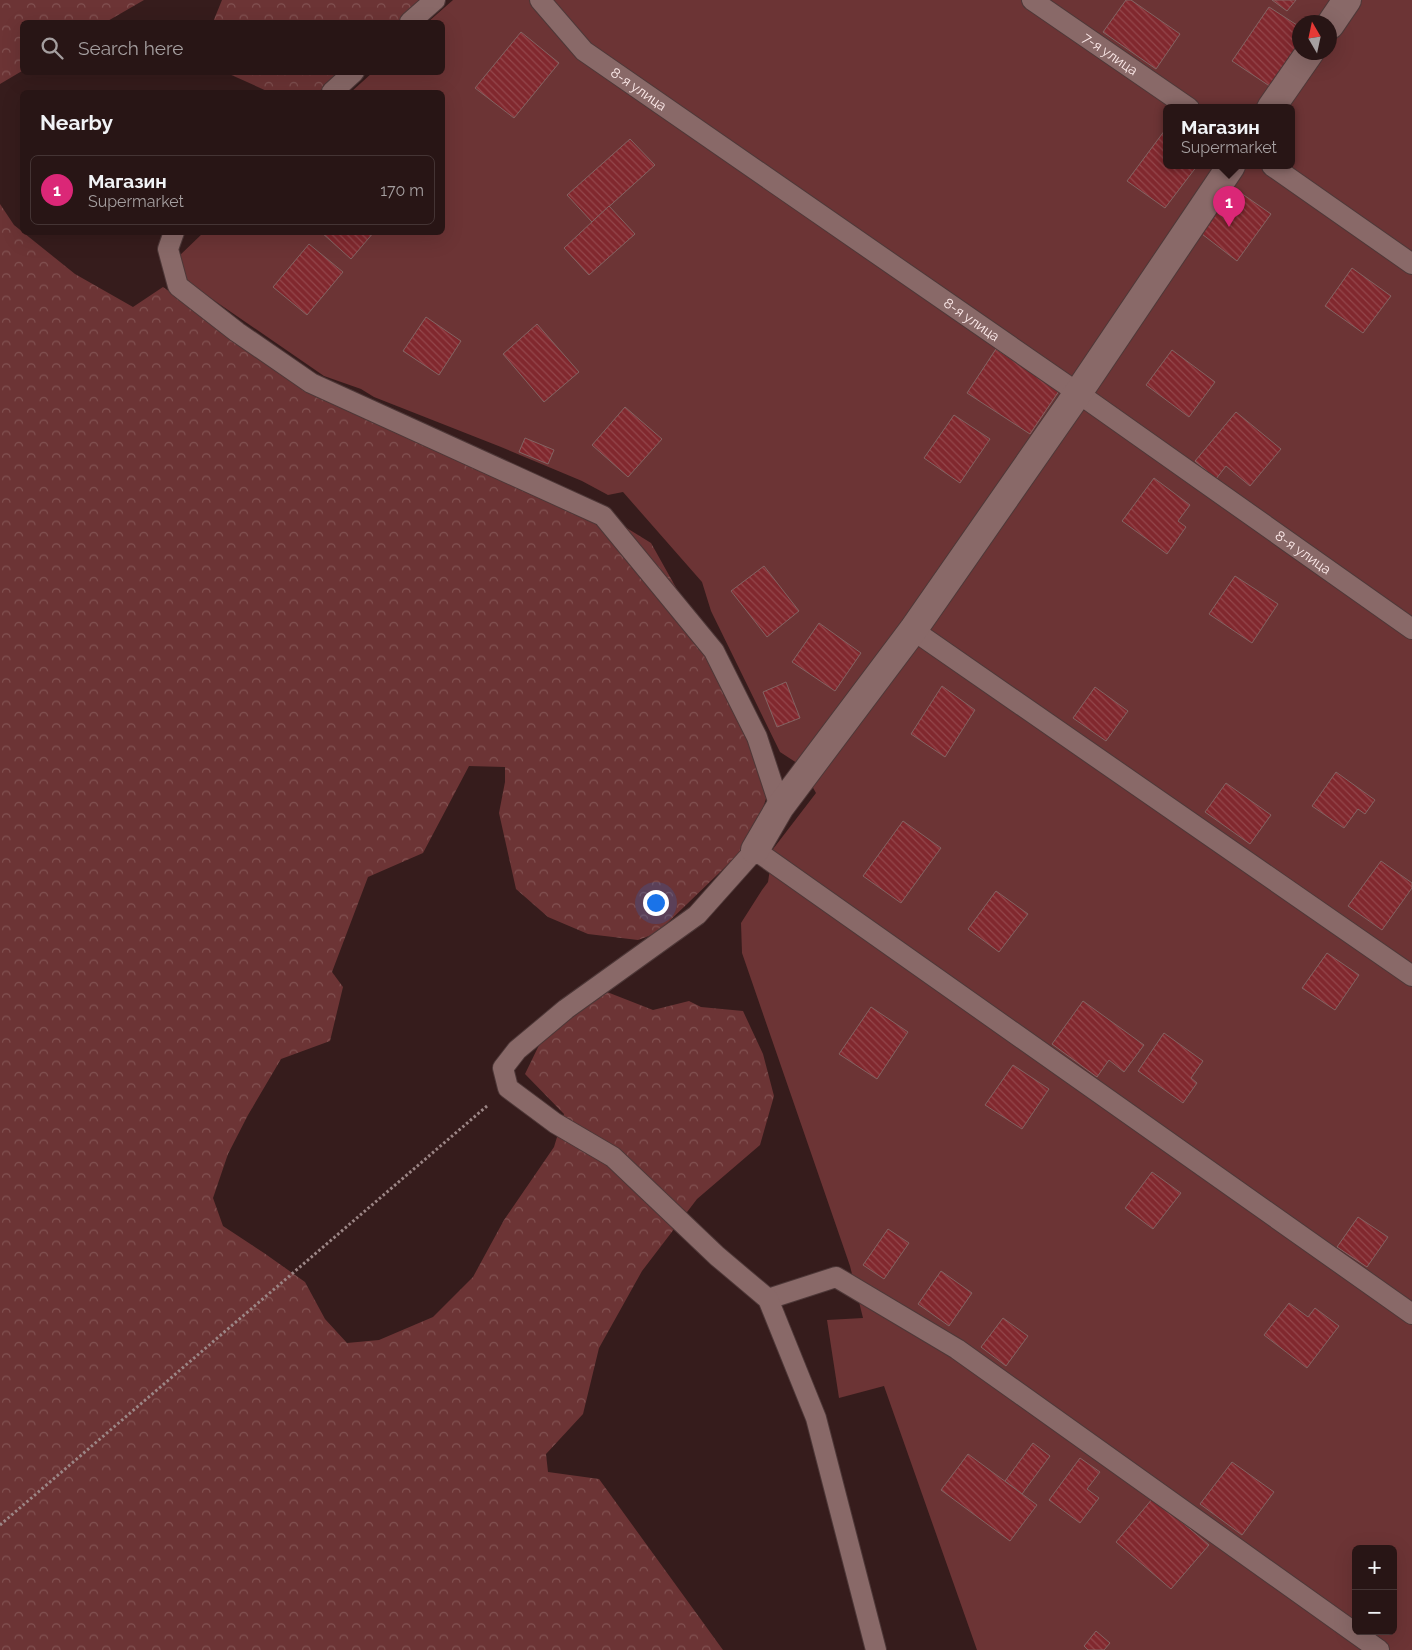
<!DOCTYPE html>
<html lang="en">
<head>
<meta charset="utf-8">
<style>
  body { margin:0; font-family:Raleway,sans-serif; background:#301e1e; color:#f1f3f6 }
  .controls { position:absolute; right:15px; bottom:15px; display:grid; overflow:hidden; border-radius:8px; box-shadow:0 5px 20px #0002 }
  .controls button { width:45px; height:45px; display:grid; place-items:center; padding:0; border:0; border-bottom:1px solid #443434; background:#281515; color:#f1f3f6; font:25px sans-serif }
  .compass { position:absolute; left:1292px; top:15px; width:45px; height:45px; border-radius:50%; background:#281515; box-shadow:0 5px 20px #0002; rotate:351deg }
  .you { position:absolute; left:655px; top:902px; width:18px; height:18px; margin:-12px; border:4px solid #fff; border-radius:50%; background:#1a73e8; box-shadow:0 0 0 8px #1a73e833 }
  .badge { display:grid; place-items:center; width:32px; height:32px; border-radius:50%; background:#db2777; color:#fff; font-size:16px; font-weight:700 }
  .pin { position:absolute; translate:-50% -41px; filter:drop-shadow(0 1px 2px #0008) }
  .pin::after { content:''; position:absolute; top:26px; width:18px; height:15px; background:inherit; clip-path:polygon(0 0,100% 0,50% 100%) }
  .popup { position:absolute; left:1163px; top:104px; width:132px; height:65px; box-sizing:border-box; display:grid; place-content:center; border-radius:8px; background:#281515; filter:drop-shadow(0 1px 4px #0005); font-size:16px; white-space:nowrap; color:#a59fa0 }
  .popup b { font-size:19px; color:#f1f3f6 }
  .popup::after { content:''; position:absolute; left:50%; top:100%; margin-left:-10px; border:10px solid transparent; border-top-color:#281515 }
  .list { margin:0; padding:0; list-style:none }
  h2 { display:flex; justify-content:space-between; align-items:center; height:65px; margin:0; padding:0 20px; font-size:21px }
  h2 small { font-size:16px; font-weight:400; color:#a59fa0 }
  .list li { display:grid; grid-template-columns:32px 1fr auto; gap:15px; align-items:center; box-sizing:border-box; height:70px; margin:0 10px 10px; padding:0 10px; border:1px solid #443434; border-radius:8px }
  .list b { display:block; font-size:19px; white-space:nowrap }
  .list p { margin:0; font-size:16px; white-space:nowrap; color:#a59fa0 }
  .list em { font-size:16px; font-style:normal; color:#a59fa0 }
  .icon { flex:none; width:28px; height:28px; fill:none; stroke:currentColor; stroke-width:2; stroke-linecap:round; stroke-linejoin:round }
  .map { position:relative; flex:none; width:1412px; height:1650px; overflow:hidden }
  .search { position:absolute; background:#281515; box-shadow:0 5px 20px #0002; left:20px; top:20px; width:425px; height:55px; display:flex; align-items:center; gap:12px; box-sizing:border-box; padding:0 18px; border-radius:8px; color:#a59fa0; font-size:19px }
  .panel { position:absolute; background:#281515; box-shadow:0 5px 20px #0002; left:20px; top:90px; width:425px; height:145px; border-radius:8px }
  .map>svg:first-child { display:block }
  .forest { fill:url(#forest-crowns) }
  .garden { fill:#6c3435; fill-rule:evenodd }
  .building { fill:url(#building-back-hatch); stroke:#836463 }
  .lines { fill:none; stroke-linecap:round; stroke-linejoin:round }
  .service-casing { stroke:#4e3838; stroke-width:22 }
  .tertiary-casing { stroke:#4e3838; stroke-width:30 }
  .path { stroke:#9c8686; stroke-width:3; stroke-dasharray:2.5 2.5; stroke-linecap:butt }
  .service { stroke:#896968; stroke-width:20 }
  .tertiary { stroke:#896968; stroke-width:28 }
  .labels { text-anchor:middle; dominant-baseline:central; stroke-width:5; stroke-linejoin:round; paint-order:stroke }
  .street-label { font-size:14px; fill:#fdeaea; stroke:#160a0a }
</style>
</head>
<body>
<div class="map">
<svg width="1412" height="1650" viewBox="0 0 1412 1650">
  <defs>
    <pattern id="forest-crowns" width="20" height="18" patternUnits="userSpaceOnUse" patternTransform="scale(1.25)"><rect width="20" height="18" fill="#6c3435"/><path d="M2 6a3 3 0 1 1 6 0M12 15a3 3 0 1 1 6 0" fill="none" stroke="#825252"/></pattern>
    <pattern id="building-back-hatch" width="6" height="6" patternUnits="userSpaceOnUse" patternTransform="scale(1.25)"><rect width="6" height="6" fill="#81282e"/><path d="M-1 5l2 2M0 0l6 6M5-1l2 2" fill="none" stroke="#94474c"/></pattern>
  </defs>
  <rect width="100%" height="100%" fill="#361c1c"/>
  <!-- forest -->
  <g class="forest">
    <polygon points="0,0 144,0 106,22 22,22 22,71 0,84"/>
    <polygon points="222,0 419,0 399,22 213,22"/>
    <polygon points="227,73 343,73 326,87 317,92 269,92"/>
    <polygon points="0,204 14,225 75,274 133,307 163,287 229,333 583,501 651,543 712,652 770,786 764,805 746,847 657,933 638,940 588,934 548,917 516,889 499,813 505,782 505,767 469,766 423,853 368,877 332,972 343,987 330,1041 281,1059 248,1115 228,1154 213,1198 223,1226 264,1253 305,1282 325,1319 347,1343 379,1340 433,1317 473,1277 504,1220 554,1147 564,1114 525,1074 542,1039 607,992 653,1010 689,1001 701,1007 743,1011 763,1054 774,1096 760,1145 697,1199 642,1271 599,1348 583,1414 546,1454 548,1472 599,1479 723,1650 0,1650"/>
  </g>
  <!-- garden -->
  <path class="garden" d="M453,0H1412V1650H977L884,1386L839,1398L827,1320L863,1318L850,1266L742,953L741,923L762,890L768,882L773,849L816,793L800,765L780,752L711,611L702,582L623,492L608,495L582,481L501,447L374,397L361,389L324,376L183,279L178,257L203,233L442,232V92H351L372,73L442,72V22H428ZM1300,22H1330V52H1300ZM1166,108H1292V166H1166ZM1356,1549H1393V1631H1356Z"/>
  <!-- building -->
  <g class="building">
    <polygon points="1126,0 1131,0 1180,34 1156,69 1103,32"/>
    <polygon points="1272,0 1296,0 1287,11"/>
    <polygon points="1269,7 1300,27 1300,44 1271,87 1232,61"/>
    <polygon points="521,32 559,63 514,118 475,88"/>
    <polygon points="1165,130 1166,131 1166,166 1197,166 1165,208 1127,181"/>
    <polygon points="630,139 655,165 592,222 567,195"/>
    <polygon points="1231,186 1271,214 1237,261 1198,231"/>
    <polygon points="609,206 635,234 589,275 564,248"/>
    <polygon points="321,232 374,232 351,259"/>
    <polygon points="309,244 343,272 307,315 273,287"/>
    <polygon points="1352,268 1391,296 1363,333 1325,306"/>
    <polygon points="426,317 461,341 439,375 403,351"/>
    <polygon points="537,324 579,372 544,402 503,354"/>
    <polygon points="996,349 1059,391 1030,434 967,393"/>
    <polygon points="1172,350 1215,382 1189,417 1146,385"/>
    <polygon points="625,407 662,439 628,477 592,445"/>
    <polygon points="1236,412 1281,449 1250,486 1226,466 1216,479 1195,461"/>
    <polygon points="954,415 990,439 960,483 924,458"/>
    <polygon points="525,438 554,450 548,464 519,452"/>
    <polygon points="1154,478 1190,505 1178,521 1186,527 1167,554 1122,521"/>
    <polygon points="764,566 799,611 767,637 731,591"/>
    <polygon points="1235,576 1278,604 1252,643 1209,614"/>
    <polygon points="819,623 861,653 835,691 792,662"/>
    <polygon points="786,682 800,718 777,727 763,692"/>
    <polygon points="942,686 975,710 945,757 911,734"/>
    <polygon points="1095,687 1128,711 1106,741 1073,718"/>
    <polygon points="1336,772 1375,800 1365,814 1358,809 1344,828 1312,806"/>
    <polygon points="1226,783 1271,815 1250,844 1205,812"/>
    <polygon points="903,821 941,848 901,903 863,876"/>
    <polygon points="1381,861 1412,883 1412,888 1382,930 1348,906"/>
    <polygon points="996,891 1028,914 999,952 968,929"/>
    <polygon points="1327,953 1359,975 1335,1010 1302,988"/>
    <polygon points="1083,1001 1144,1045 1124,1072 1109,1060 1097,1077 1052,1044"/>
    <polygon points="871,1007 908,1032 877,1079 839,1054"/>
    <polygon points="1164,1033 1203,1061 1191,1078 1197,1083 1183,1103 1138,1071"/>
    <polygon points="1013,1065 1049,1089 1022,1129 985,1105"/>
    <polygon points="1152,1172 1181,1193 1153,1229 1125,1208"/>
    <polygon points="1358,1217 1388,1237 1367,1267 1337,1247"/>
    <polygon points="888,1229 909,1243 884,1279 863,1265"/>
    <polygon points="941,1271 972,1293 949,1326 918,1304"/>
    <polygon points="1289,1303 1308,1317 1315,1308 1339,1326 1307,1368 1264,1335"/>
    <polygon points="1003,1318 1028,1336 1006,1366 981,1347"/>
    <polygon points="1033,1443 1050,1456 1022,1494 1005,1481"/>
    <polygon points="968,1454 1037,1505 1010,1541 941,1490"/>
    <polygon points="1080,1458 1100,1472 1087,1489 1099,1498 1080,1523 1049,1500"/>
    <polygon points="1232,1462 1274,1492 1242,1535 1200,1504"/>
    <polygon points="1153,1498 1209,1545 1171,1589 1116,1542"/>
    <polygon points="1096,1631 1110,1643 1104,1650 1088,1650 1084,1646"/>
  </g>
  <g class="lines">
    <defs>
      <g id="service">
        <path id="s1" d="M540,0L584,51L1078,393L1412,629"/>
        <path id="s2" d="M1032,0L1189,108"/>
        <polyline points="410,22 435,0"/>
        <polyline points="332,92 354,72"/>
        <polyline points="1272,166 1412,264"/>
        <polyline points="174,232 168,249 178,286 237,332 311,383 603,516 714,651 757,737 780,807"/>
        <polyline points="913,630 1412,976"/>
        <polyline points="768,1299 836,1277 957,1349 1379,1650"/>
        <polyline points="876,1650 816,1418 768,1299 717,1256 613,1157 555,1123 508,1088 503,1068 517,1050 566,1009 697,915 755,850 1412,1314"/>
      </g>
      <g id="tertiary">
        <polyline points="1330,25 1347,0"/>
        <polyline points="1271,108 1310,52"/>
        <polyline points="755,850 780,807 913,630 1078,393 1231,166"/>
      </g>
    </defs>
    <!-- service casing -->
    <use href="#service" class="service-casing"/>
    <!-- tertiary casing -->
    <use href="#tertiary" class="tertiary-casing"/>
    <!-- path -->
    <polyline class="path" points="0,1525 487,1106"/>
    <!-- service -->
    <use href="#service" class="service"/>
    <!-- tertiary -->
    <use href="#tertiary" class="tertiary"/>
  </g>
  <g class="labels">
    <!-- street labels -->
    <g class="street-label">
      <text stroke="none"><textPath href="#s2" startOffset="95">7-я улица</textPath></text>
      <text stroke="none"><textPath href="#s1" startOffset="134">8-я улица</textPath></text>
      <text stroke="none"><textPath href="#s1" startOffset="539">8-я улица</textPath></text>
      <text stroke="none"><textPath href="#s1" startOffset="944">8-я улица</textPath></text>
    </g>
  </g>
</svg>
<div class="controls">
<button>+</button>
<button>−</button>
</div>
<svg class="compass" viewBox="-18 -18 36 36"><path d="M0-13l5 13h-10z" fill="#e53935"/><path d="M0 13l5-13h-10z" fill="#a59fa0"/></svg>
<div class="you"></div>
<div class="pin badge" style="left:1229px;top:227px">1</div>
<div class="popup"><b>Магазин</b>Supermarket</div>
<div class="search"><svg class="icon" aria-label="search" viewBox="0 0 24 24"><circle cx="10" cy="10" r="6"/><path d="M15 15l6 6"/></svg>Search here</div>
<section class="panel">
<h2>Nearby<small></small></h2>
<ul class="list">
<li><span class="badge">1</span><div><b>Магазин</b><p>Supermarket</p></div><em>170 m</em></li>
</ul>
</section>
</div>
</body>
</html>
